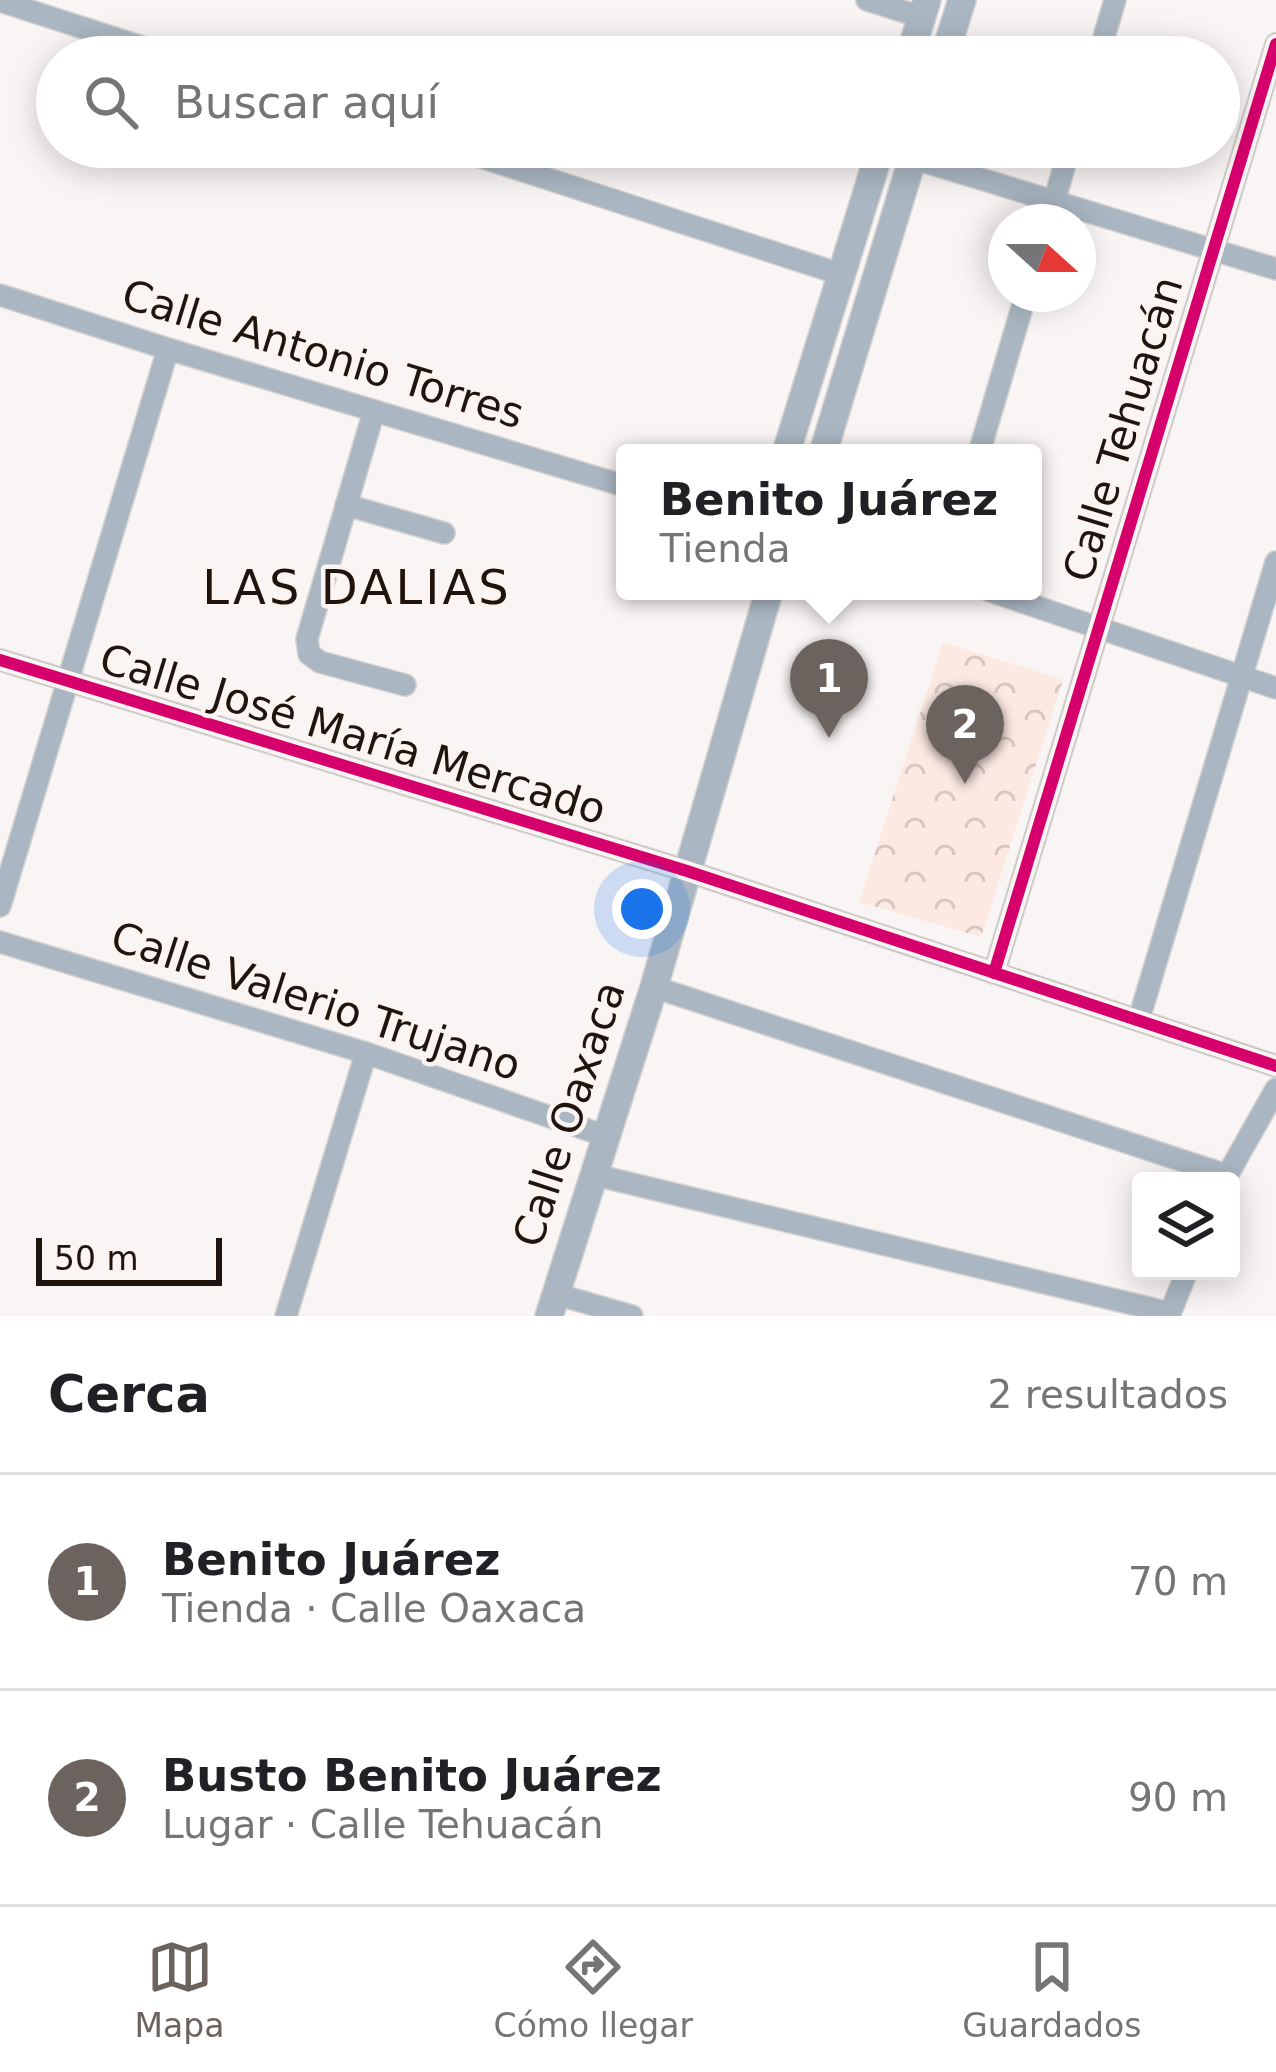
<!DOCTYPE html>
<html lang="es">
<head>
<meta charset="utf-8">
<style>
  body { margin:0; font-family:"DejaVu Sans",sans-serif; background:#f6f6f6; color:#202124 }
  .controls { position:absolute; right:36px; bottom:36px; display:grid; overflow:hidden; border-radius:12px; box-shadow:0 6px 30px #0003 }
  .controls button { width:108px; height:108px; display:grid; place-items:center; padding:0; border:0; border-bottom:3px solid #e0e0e0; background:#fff; color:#202124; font:60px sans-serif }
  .compass { position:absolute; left:988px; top:204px; width:108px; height:108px; border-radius:50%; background:#fff; box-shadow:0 6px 30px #0003; rotate:111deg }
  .scale { position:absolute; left:36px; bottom:30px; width:186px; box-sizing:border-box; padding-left:12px; border:6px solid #20140e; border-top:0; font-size:33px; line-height:42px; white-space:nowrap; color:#20140e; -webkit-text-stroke:9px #fcf4f1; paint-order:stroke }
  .you { position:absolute; left:642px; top:909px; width:42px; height:42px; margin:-30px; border:9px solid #fff; border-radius:50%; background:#1a73e8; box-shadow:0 0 0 18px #1a73e833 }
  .badge { display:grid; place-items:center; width:78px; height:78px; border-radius:50%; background:#6c635e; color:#fff; font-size:39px; font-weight:700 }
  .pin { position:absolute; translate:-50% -99px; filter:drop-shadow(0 3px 6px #0008) }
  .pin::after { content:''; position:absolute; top:63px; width:42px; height:36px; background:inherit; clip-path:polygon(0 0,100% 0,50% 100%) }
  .popup { position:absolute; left:616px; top:444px; width:426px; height:156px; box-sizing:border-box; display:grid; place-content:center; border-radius:12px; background:#fff; filter:drop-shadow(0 3px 9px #0005); font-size:39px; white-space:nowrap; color:#757577 }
  .popup b { font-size:45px; color:#202124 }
  .popup::after { content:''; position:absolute; left:50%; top:100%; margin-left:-24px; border:24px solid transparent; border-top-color:#fff }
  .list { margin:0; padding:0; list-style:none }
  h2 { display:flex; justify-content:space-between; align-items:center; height:156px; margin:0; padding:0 48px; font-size:51px }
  h2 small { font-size:39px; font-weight:400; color:#757577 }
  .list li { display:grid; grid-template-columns:78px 1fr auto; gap:36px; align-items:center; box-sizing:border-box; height:216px; padding:0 48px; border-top:3px solid #e0e0e0 }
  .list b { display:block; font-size:45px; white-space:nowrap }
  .list p { margin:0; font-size:39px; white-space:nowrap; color:#757577 }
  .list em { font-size:39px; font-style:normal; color:#757577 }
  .icon { flex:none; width:66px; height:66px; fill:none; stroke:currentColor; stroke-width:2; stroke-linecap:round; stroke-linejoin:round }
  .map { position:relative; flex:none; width:1276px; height:1316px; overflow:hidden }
  .search { position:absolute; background:#fff; box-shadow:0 6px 30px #0003; left:36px; right:36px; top:36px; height:132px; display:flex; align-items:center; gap:30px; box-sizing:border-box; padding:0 42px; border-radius:66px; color:#757577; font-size:45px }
  .sheet { height:588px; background:#fff }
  nav { display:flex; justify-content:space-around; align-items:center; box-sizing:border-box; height:168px; border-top:3px solid #e0e0e0; background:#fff; font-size:33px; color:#757577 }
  nav a { display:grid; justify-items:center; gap:6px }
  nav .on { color:#6c635e }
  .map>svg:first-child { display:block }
  .park { fill:url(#park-crowns) }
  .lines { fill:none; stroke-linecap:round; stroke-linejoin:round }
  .minor-casing { stroke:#d5d2d0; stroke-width:24 }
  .tertiary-casing { stroke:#d5d2d0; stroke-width:30 }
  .minor { stroke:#aab7c2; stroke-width:21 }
  .tertiary { stroke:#aab7c2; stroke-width:27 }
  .cycleway-casing { stroke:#fcf4f1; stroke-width:20 }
  .cycleway { stroke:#d6006c; stroke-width:12 }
  .labels { text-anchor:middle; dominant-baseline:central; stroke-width:9; stroke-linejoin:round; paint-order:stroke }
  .street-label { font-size:42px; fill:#20140e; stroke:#fcf4f1 }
  .quarter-label { font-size:48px; letter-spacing:3px; fill:#20140e; stroke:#fcf4f1 }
</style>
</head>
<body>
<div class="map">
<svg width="1276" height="1316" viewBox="0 0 1276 1316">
  <defs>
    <pattern id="park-crowns" width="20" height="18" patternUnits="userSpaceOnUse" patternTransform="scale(3)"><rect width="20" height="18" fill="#fce9e2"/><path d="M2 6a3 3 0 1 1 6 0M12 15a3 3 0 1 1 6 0" fill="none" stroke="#d8c7c1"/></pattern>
  </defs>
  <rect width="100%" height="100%" fill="#f9f5f4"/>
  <!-- park -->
  <polygon class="park" points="943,642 1063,680 981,937 859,902"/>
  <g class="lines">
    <defs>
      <g id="minor">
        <polyline points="867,0 921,17"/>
        <polyline points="0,1 173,57"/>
        <polyline points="1098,57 1115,0"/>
        <polyline points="450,147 840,274"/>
        <polyline points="912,158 1276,269"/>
        <polyline points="1048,222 1070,147"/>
        <polyline points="0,295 168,349 625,486"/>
        <polyline points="374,411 307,639 309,654 320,662 405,685"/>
        <polyline points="979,453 1026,294"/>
        <polyline points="346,505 444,533"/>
        <polyline points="990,591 1276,688"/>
        <polyline points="0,660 687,871 1276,1066"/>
        <polyline points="0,906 168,349"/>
        <polyline points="0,942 366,1053 608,1137"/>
        <polyline points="994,973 1276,44"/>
        <polyline points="654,987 1226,1175"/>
        <polyline points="1139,1019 1276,562"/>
        <polyline points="595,1175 1170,1313"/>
        <polyline points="1224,1181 1276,1089"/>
        <polyline points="556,1294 632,1316"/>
        <polyline points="286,1316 366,1053"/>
        <polyline points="1169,1316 1187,1271"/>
      </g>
      <g id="tertiary">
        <polyline points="909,57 927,0"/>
        <polyline points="944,57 962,0"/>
        <polyline points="786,453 881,147"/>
        <polyline points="823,453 916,147"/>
        <polyline points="549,1316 654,987 769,591"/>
      </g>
    </defs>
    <!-- minor casing -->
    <use href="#minor" class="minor-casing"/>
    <!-- tertiary casing -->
    <use href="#tertiary" class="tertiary-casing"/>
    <!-- minor -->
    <use href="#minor" class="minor"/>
    <!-- tertiary -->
    <use href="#tertiary" class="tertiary"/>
    <defs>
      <g id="cycleway">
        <polyline points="0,660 687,871 1276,1066"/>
        <polyline points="994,973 1276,44"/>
      </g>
    </defs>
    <!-- cycleway casing -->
    <use href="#cycleway" class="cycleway-casing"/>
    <!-- cycleway -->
    <use href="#cycleway" class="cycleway"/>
  </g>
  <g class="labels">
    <!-- street labels -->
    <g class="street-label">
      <text transform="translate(323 354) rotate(17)">Calle Antonio Torres</text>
      <text transform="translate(1123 429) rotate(-73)">Calle Tehuacán</text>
      <text transform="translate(353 734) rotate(17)">Calle José María Mercado</text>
      <text transform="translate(316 1001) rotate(18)">Calle Valerio Trujano</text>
      <text transform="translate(569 1114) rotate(-72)">Calle Oaxaca</text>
    </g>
    <!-- quarter labels -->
    <g class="quarter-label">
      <text x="357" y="587">LAS DALIAS</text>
    </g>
  </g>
</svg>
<div class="controls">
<button><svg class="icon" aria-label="layers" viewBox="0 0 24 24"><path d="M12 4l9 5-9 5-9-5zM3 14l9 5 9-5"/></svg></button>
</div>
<svg class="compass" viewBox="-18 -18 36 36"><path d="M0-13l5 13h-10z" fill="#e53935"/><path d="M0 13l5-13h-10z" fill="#757577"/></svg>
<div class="scale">50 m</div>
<div class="you"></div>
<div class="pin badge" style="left:829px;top:738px">1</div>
<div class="popup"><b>Benito Juárez</b>Tienda</div>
<div class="pin badge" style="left:965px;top:784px">2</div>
<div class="search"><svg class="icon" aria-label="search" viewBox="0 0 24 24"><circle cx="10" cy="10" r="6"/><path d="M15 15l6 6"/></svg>Buscar aquí</div>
</div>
<section class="sheet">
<h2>Cerca<small>2 resultados</small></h2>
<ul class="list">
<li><span class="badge">1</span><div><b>Benito Juárez</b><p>Tienda · Calle Oaxaca</p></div><em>70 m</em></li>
<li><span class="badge">2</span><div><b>Busto Benito Juárez</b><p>Lugar · Calle Tehuacán</p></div><em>90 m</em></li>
</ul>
</section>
<nav>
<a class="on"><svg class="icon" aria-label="map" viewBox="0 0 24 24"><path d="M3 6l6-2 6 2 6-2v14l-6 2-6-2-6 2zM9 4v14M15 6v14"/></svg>Mapa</a>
<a><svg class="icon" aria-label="directions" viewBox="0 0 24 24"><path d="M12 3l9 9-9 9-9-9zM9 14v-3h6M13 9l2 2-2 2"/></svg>Cómo llegar</a>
<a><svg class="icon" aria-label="saved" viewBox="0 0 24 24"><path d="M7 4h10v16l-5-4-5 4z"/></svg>Guardados</a>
</nav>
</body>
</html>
